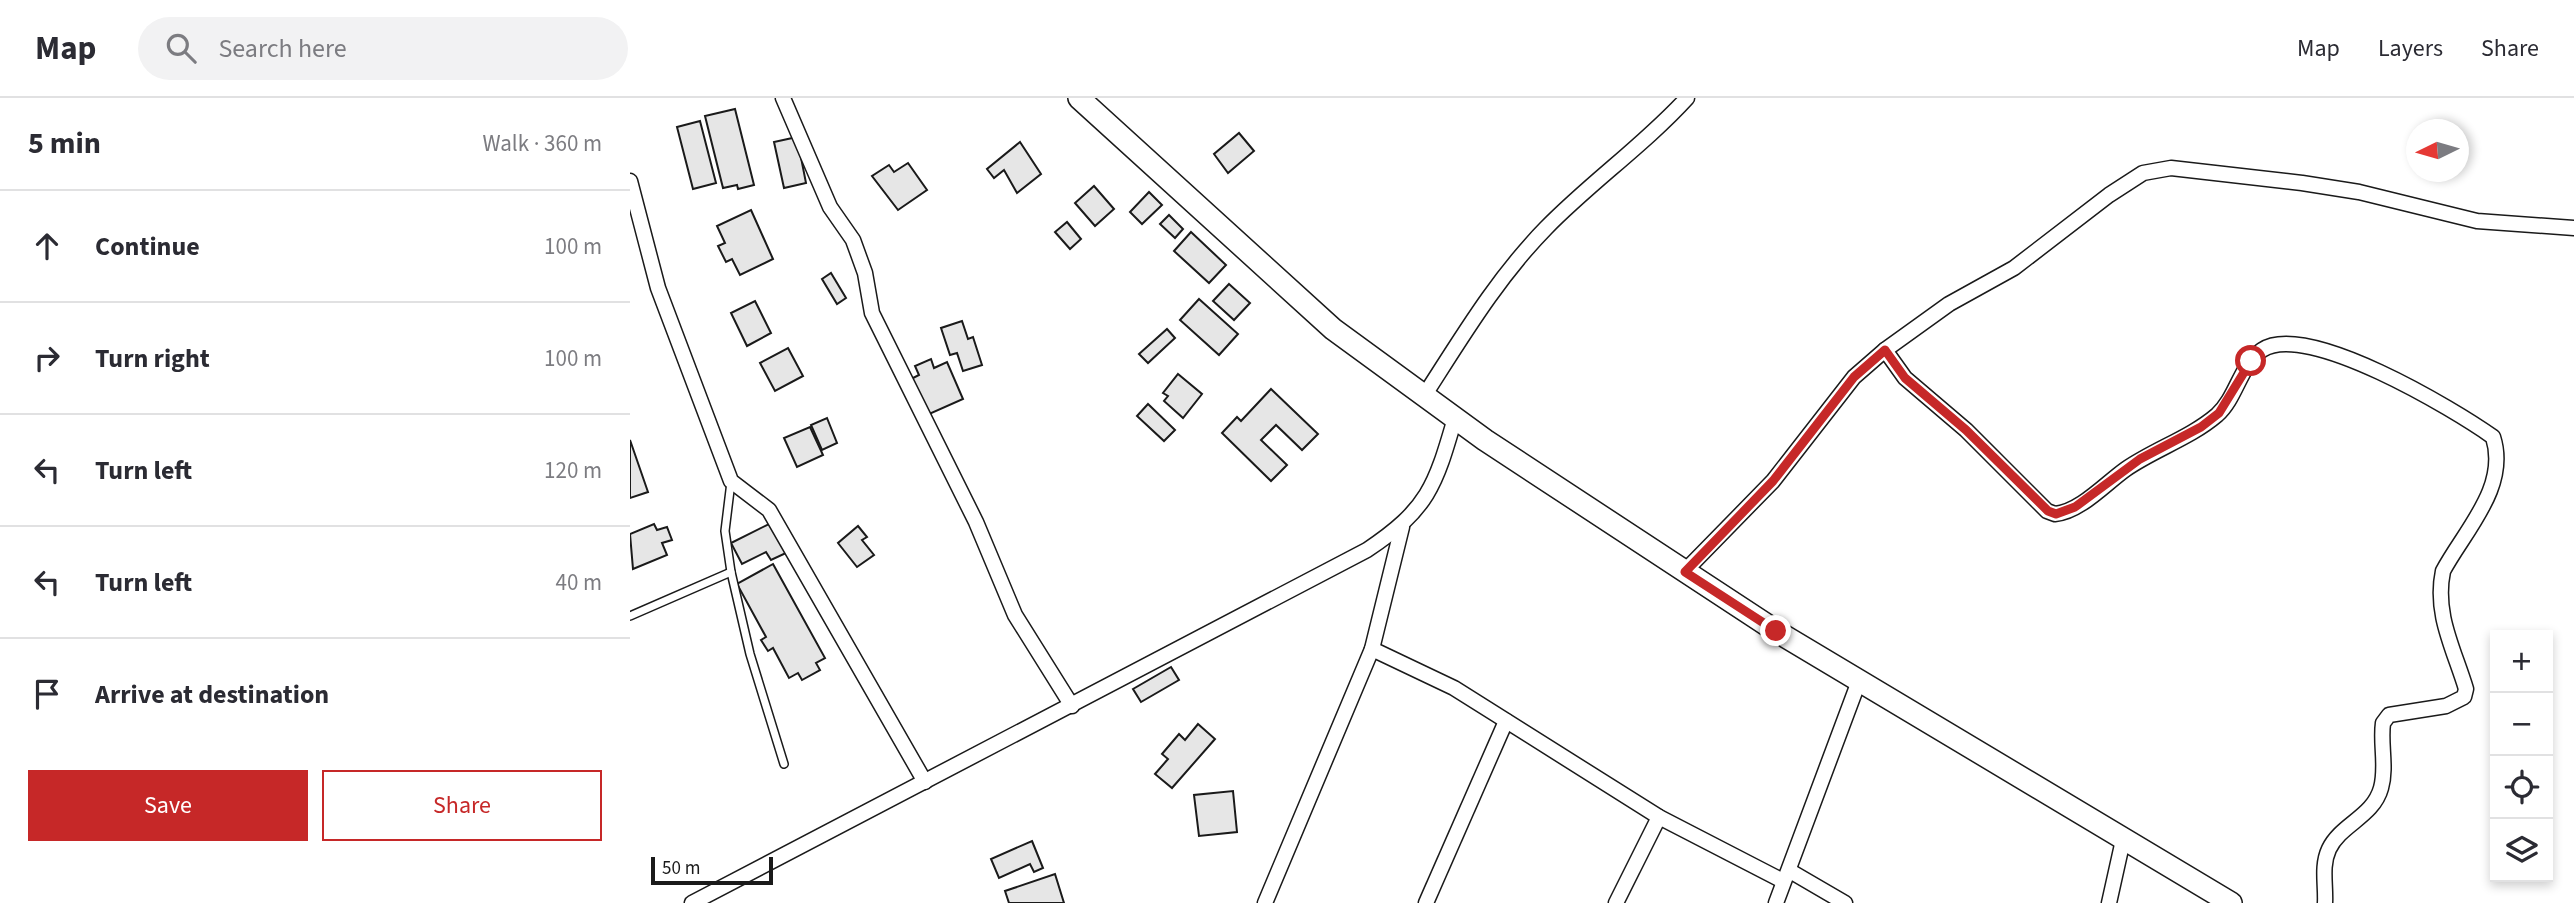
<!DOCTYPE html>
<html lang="en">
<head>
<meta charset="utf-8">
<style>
  body { margin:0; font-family:"Source Sans 3",sans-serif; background:#f2f2f3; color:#2b2b33 }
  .controls { position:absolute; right:21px; bottom:21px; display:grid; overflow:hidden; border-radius:0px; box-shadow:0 4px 10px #0003 }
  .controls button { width:63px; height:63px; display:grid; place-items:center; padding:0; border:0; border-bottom:2px solid #e1e1e2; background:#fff; color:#2b2b33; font:35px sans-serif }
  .compass { position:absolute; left:1776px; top:21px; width:63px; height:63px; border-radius:50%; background:#fff; box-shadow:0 4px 10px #0003; rotate:265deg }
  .scale { position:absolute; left:21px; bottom:18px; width:122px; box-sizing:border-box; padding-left:7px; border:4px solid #1a1a1a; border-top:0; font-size:19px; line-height:24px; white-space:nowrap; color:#1a1a1a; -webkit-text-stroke:5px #fff; paint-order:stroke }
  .stop { position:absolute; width:21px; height:21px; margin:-16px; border:5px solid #c62828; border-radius:50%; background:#fff }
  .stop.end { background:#c62828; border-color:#fff; box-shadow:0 2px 7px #0008 }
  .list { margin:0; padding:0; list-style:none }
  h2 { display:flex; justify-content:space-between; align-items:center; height:91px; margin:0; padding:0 28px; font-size:30px }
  h2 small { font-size:23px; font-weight:400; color:#7c7c81 }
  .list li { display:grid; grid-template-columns:46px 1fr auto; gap:21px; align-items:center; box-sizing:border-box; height:112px; padding:0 28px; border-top:2px solid #e1e1e2 }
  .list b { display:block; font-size:26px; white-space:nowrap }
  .list em { font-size:23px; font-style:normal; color:#7c7c81 }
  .actions { display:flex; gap:14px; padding:21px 28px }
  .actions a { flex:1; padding:16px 0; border:2px solid #c62828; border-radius:0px; text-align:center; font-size:24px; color:#c62828 }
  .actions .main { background:#c62828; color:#fff }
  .icon { flex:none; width:38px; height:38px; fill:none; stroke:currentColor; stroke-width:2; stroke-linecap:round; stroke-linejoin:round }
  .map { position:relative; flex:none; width:1944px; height:805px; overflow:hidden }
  header { display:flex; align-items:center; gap:42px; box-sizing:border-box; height:98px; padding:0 35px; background:#fff; border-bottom:2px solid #e1e1e2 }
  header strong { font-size:33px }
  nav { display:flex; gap:38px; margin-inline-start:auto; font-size:24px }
  .search { width:490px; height:63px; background:#f2f2f3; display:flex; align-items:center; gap:18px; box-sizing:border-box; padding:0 24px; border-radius:38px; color:#7c7c81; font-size:26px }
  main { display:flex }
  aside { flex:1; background:#fff }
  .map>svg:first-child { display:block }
  .building { fill:#e6e6e6; stroke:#1a1a1a; stroke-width:2 }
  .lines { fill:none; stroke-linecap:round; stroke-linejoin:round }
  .lane-casing { stroke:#1a1a1a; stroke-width:10 }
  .street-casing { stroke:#1a1a1a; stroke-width:17 }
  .secondary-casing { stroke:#1a1a1a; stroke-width:24 }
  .lane { stroke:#fff; stroke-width:7 }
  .street { stroke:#fff; stroke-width:14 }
  .secondary { stroke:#fff; stroke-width:21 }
  .route { stroke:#c62828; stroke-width:9 }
</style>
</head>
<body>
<header>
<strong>Map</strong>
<div class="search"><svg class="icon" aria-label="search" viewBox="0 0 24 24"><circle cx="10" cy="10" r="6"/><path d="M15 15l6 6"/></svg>Search here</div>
<nav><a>Map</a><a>Layers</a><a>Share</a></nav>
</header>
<main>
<aside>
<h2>5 min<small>Walk · 360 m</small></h2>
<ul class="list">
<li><svg class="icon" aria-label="ahead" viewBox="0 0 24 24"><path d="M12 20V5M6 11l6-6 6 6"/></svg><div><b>Continue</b></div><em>100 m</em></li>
<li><svg class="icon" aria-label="right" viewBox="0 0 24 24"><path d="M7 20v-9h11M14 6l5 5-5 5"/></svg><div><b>Turn right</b></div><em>100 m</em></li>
<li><svg class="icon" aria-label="left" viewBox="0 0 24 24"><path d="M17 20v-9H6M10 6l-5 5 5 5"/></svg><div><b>Turn left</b></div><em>120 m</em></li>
<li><svg class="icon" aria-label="left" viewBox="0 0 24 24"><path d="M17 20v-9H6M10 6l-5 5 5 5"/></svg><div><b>Turn left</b></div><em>40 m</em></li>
<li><svg class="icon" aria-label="arrive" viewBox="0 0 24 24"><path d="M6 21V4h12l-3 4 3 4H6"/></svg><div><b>Arrive at destination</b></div></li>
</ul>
<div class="actions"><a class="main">Save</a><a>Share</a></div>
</aside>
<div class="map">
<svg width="1944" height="805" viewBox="0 0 1944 805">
  <rect width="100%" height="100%" fill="#fff"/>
  <!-- building -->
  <g class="building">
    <polygon points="105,11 124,87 108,91 107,87 93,90 75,18"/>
    <polygon points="70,23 86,85 63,91 47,29"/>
    <polygon points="609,35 624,53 598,75 584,56"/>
    <polygon points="167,39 176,85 154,90 144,44"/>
    <polygon points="390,44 411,76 387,95 374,72 364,80 357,71"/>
    <polygon points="278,65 297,92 268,112 242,78 259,67 264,74"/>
    <polygon points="464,88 484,111 465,128 445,105"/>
    <polygon points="519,94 532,107 512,126 500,114"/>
    <polygon points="121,112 143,161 110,177 102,161 96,164 88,148 95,145 87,128"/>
    <polygon points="539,117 553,131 545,140 530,126"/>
    <polygon points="437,124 451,141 440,151 425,134"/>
    <polygon points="561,134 596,167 579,185 544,153"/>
    <polygon points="201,175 216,200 207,206 192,181"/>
    <polygon points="599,186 620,205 604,222 583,203"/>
    <polygon points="569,201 608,236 589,257 550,222"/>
    <polygon points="125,203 141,235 117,248 101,215"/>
    <polygon points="332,223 338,241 343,239 352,267 333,273 327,255 320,257 311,230"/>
    <polygon points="537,231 545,240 518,265 509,256"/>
    <polygon points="158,250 173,278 145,293 130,265"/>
    <polygon points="301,261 304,270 317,264 333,301 297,317 281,281 289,277 285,268"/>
    <polygon points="548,276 572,296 553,320 534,303 538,298 533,295"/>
    <polygon points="641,291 688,336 672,352 646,327 631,342 657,367 641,383 592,335 607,319 611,323"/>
    <polygon points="518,306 545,332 534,343 507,318"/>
    <polygon points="197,320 207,345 192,352 181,327"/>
    <polygon points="180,329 193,357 167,369 154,340"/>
    <polygon points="0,342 18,394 0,400"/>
    <polygon points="141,425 156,455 141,462 136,454 112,466 101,445"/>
    <polygon points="24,426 27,432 37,429 42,442 32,445 37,457 3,471 0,436"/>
    <polygon points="228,428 237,439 232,442 244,457 227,469 208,445"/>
    <polygon points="143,466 195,560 186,565 190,572 172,582 168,575 159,580 143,550 138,553 131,542 136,539 107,486"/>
    <polygon points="541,569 549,582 511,604 503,591"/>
    <polygon points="568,626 585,641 542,690 525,676 538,661 532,656 549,636 555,642"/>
    <polygon points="603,693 607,734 569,738 564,697"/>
    <polygon points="402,743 413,770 404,774 400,766 369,780 361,761"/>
    <polygon points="425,776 434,805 379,805 375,793"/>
  </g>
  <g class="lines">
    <defs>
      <g id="lane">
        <polyline points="101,384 95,433 101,474 120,556 154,666"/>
        <polyline points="0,518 101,474"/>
      </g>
      <g id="street">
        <polyline points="153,0 200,109 223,142 235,175 242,215 346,424 385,517 442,608"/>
        <polyline points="0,83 28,190 101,383 139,412 295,684"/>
        <path d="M1255,252L1275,280L1336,332L1417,413L1425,416C1450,414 1476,385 1496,371C1525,351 1560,340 1587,317C1607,299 1610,267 1632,252C1676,222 1825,312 1863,339C1879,389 1835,432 1813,473C1804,516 1824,551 1836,591L1834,599L1816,608L1759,617L1753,625C1750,646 1757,669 1751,690C1743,719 1711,726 1699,751C1691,768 1696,787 1695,805"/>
        <path d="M794,298C832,239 867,180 916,130C961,84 1014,47 1057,0"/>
        <polyline points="1055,473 1143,383 1224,279 1255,252 1319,206 1384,170 1479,97 1513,75 1541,70 1672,85 1729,94 1847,123 1944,130"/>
        <polyline points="742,551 824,590 1029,719 1153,783"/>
        <polyline points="1160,773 1215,805"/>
        <path d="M62,805L737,452C798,411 805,389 825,320"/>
        <polyline points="635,805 742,551 772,429"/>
        <polyline points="796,805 876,623"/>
        <polyline points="986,805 1029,719"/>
        <polyline points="1146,805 1229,583"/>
        <polyline points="1479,805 1493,742"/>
      </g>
      <polyline id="secondary" points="449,0 703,231 855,342 1146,533 1601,805"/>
    </defs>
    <!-- lane casing -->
    <use href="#lane" class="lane-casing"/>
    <!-- street casing -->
    <use href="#street" class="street-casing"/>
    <!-- secondary casing -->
    <use href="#secondary" class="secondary-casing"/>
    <!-- lane -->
    <use href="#lane" class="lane"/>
    <!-- street -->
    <use href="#street" class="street"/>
    <!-- secondary -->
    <use href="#secondary" class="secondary"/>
  </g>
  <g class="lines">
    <!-- route -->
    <polyline class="route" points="1146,533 1055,474 1143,383 1224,279 1255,252 1275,280 1336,332 1418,413 1426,416 1445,409 1510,361 1571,329 1589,315 1621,263"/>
  </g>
</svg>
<div class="controls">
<button>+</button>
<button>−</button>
<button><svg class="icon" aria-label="locate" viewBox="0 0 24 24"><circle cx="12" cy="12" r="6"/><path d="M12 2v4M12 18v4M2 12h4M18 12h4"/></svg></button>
<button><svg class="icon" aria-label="layers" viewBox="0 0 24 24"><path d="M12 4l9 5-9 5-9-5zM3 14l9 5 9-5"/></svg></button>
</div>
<svg class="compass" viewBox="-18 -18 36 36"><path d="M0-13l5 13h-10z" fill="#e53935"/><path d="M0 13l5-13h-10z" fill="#7c7c81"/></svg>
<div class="scale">50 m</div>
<div class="stop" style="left:1621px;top:263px"></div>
<div class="stop end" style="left:1146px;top:533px"></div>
</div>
</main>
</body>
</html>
